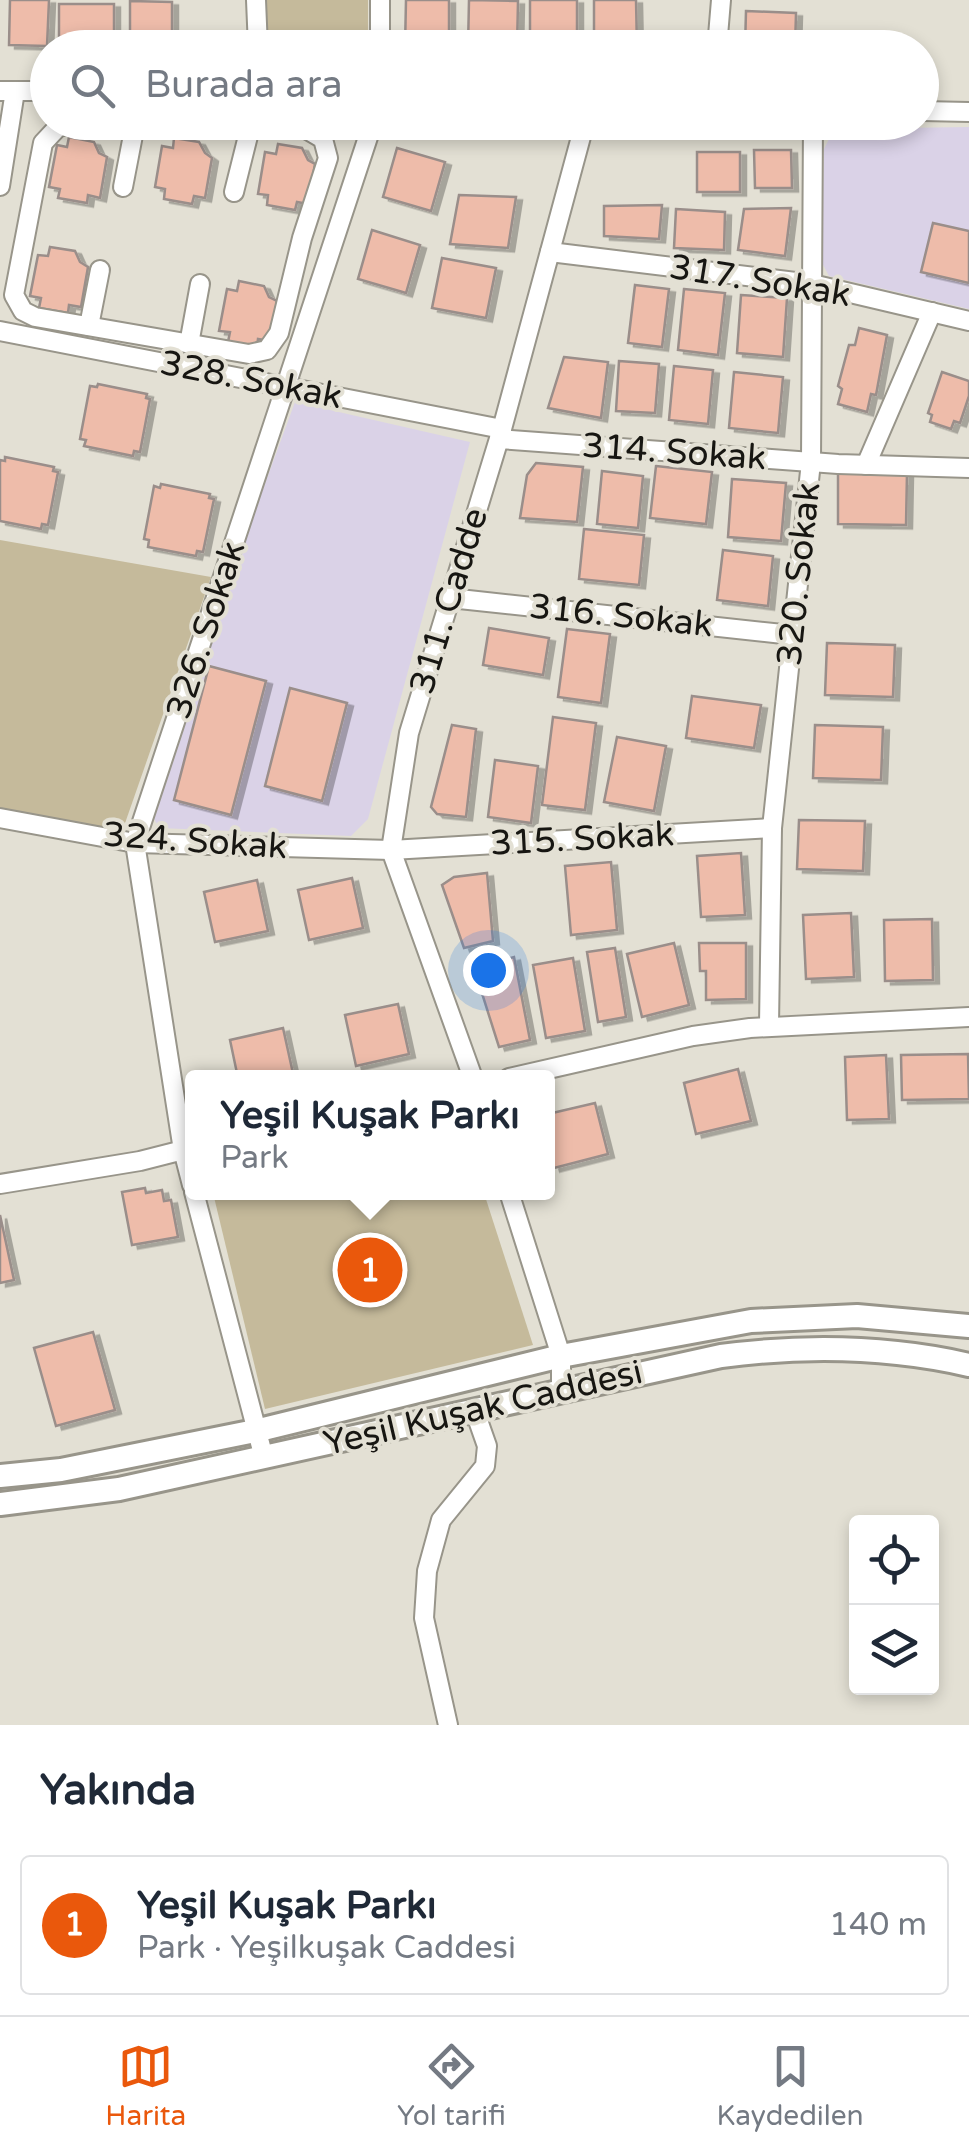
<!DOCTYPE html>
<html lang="tr">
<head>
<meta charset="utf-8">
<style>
  body { margin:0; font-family:"Varela Round",sans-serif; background:#f6f6f7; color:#1f2937 }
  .controls { position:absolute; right:30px; bottom:30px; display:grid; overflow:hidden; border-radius:10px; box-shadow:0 5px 15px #0003 }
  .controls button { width:90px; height:90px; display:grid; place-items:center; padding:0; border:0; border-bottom:2px solid #e0e1e3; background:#fff; color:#1f2937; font:50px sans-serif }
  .you { position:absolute; left:488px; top:970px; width:35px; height:35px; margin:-25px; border:8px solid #fff; border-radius:50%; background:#1a73e8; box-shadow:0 0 0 15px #1a73e833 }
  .badge { display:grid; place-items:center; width:65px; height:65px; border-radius:50%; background:#ea580c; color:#fff; font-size:32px; font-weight:700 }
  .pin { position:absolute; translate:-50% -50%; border:5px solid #fff; box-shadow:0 2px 10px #0006 }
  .popup { position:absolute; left:185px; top:1070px; width:370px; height:130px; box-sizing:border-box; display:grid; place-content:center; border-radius:10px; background:#fff; filter:drop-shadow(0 2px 8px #0005); font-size:32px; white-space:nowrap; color:#747a83 }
  .popup b { font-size:38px; color:#1f2937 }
  .popup::after { content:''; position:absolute; left:50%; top:100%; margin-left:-20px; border:20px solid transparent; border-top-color:#fff }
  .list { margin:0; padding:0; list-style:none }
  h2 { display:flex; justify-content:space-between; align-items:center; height:130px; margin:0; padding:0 40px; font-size:42px }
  h2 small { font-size:32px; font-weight:400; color:#747a83 }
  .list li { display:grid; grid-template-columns:65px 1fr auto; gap:30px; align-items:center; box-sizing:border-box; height:140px; margin:0 20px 20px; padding:0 20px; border:2px solid #e0e1e3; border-radius:10px }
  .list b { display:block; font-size:38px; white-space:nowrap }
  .list p { margin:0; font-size:32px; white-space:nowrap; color:#747a83 }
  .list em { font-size:32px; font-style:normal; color:#747a83 }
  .icon { flex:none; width:55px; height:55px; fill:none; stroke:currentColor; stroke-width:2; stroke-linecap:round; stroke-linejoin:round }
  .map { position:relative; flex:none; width:969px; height:1725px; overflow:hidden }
  .search { position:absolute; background:#fff; box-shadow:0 5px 15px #0003; left:30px; right:30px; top:30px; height:110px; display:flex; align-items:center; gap:25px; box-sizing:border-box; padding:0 35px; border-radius:55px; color:#747a83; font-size:38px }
  .sheet { height:290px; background:#fff }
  nav { display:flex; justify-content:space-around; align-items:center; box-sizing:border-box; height:140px; border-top:2px solid #e0e1e3; background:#fff; font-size:28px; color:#747a83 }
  nav a { display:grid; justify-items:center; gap:5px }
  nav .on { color:#ea580c }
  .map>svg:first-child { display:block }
  .education { fill:#dad2e7 }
  .green { fill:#c5ba9b }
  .building { fill:#eebcaa; stroke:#9a8e8a; stroke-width:2.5; filter:url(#shadow) }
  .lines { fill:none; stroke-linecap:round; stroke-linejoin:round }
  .minor-casing { stroke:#98958a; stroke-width:22 }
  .major-casing { stroke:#98958a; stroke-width:28 }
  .minor { stroke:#fff; stroke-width:18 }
  .major { stroke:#fff; stroke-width:22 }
  .labels { text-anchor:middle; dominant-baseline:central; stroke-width:8; stroke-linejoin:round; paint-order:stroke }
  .street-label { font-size:35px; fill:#171612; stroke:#e3e0d4 }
</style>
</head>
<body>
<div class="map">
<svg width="969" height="1725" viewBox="0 0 969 1725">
  <defs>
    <filter id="shadow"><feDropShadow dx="6" dy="3.5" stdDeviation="0" flood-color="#0004"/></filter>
  </defs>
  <rect width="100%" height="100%" fill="#e3e0d4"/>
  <!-- education -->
  <g class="education">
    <polygon points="969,127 969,309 829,276 821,261 824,149 834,129"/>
    <polygon points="295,402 470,442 368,819 351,836 159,828 153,817 212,628"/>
  </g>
  <!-- green -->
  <g class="green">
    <polygon points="266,0 368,0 368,47 268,47"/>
    <polygon points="0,540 211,577 123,829 113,831 0,808"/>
    <polygon points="213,1193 484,1193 533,1345 265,1409"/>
  </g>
  <!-- building -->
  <g class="building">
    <polygon points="10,0 49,0 47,46 9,45"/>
    <polygon points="406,0 449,0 449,48 405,48"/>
    <polygon points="469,0 518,1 517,48 468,48"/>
    <rect x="530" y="0" width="47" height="48"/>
    <polygon points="594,0 636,0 637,48 594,48"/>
    <polygon points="130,1 172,2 172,48 130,48"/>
    <rect x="59" y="4" width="55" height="44"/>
    <polygon points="746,11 796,13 795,48 745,48"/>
    <polygon points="69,137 94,142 99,153 107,157 100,198 88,195 87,203 58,198 60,189 49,187 57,145 67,147"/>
    <polygon points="174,138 199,142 205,153 212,158 205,198 194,196 192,204 164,199 165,189 155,187 162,146 173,148"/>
    <polygon points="278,144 302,148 308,160 315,164 308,204 297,202 295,210 267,205 268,195 258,194 265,152 276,154"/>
    <polygon points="397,148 445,162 431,211 383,197"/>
    <polygon points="754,150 791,150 792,188 755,188"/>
    <rect x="697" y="152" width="43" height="40"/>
    <polygon points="459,195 516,197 508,248 450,244"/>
    <polygon points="662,205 659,239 604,236 604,206"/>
    <polygon points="791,208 785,256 738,250 744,209"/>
    <polygon points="676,209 725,212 724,250 674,248"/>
    <polygon points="933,223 969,231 969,283 921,272"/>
    <polygon points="372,230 420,245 406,293 358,279"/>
    <polygon points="50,247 75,251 80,262 88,267 81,307 69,305 68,313 39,308 41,298 30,296 38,255 48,256"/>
    <polygon points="442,258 496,268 486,318 432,308"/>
    <polygon points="239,281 264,286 269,297 277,301 270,341 258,339 257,347 228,342 230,332 219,331 227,289 237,291"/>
    <polygon points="635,285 669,289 662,347 628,343"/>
    <polygon points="684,289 725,293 718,355 678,350"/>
    <polygon points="741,295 787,298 783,357 737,353"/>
    <polygon points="859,328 887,335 876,395 871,394 867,412 838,404 842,389 838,386 849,345 855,345"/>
    <polygon points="564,357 608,362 601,418 548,408"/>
    <polygon points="619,361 659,364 655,413 616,411"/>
    <polygon points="674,366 713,370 708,424 669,420"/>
    <polygon points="734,372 783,377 778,433 729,428"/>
    <polygon points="942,372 969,381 969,396 960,423 954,421 951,429 930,422 932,415 928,413"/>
    <polygon points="98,384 147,394 146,398 150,399 140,452 134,451 133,456 84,446 86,440 80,439 90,386 97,387"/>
    <polygon points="5,457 54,467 53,471 58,472 48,525 42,524 41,529 0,521 0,460 5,461"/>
    <polygon points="536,463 583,467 577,522 520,518 527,475"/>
    <polygon points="656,466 712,472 706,524 650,518"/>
    <polygon points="602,471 643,476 638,528 597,524"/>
    <polygon points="838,472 907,473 906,525 838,524"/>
    <polygon points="732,479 786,483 781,541 728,537"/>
    <polygon points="161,484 210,494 209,498 214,499 203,552 197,551 196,556 148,547 149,540 144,539 154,486 160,488"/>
    <polygon points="584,529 644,535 639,585 579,579"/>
    <polygon points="723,550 773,556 768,606 717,600"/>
    <polygon points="489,628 549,638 543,675 483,665"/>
    <polygon points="567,629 610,634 601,703 558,697"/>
    <polygon points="827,643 895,645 893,697 825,695"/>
    <polygon points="209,666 266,681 231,815 174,800"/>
    <polygon points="290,688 347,703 322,801 265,786"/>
    <polygon points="692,696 761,705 754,748 686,738"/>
    <polygon points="553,717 596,723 585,810 542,805"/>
    <polygon points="452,725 476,729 466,817 437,814 431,807"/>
    <polygon points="815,725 883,727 881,780 813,778"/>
    <polygon points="617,737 666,746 654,811 604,802"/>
    <polygon points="495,760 538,766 531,823 488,817"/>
    <polygon points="799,820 865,821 863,871 797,869"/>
    <polygon points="741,853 745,915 701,917 697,856"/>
    <polygon points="611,862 617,930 571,935 565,866"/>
    <polygon points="487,873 493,941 464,948 442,885 454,877"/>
    <polygon points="352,878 363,928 309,940 298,890"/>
    <polygon points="257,880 268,931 215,942 204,892"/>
    <polygon points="851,913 854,977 806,979 803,915"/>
    <polygon points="932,919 933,980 885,981 884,920"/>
    <polygon points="674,943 689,1005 642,1017 627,954"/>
    <polygon points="699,943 746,943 746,999 706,1000 706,971 700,971"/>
    <polygon points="615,948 626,1017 598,1022 587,952"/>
    <polygon points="514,957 530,1040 499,1047 474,968"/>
    <polygon points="573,958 585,1031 546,1038 533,965"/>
    <polygon points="398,1004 409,1054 356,1066 345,1015"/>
    <polygon points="283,1028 294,1078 238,1078 230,1040"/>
    <polygon points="968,1054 969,1099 902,1100 901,1055"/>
    <polygon points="886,1055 889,1119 847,1120 845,1057"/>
    <polygon points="738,1069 751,1121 696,1134 684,1083"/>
    <polygon points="595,1103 608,1154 554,1168 548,1143 548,1114"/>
    <polygon points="145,1188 146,1193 162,1190 164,1201 171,1200 178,1237 132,1245 122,1192"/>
    <polygon points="0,1215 14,1280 0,1283"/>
    <polygon points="93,1332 115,1410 56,1426 34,1348"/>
  </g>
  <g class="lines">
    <defs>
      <g id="minor">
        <polyline points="256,0 258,48"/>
        <polyline points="380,0 380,48"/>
        <polyline points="717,48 721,0"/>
        <polyline points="0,91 48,91"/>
        <polyline points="922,111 969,112"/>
        <polygon points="71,123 306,129 323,139 328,158 302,238 279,333 267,350 249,354 35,317 23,311 14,295 43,143 57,128"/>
        <polyline points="0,186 15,91"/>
        <polyline points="123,187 135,125"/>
        <polyline points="234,192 250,128"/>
        <polyline points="550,252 812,284 969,321"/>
        <polyline points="89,326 100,270"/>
        <polyline points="0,331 502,429"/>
        <polyline points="189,344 200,284"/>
        <polyline points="499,439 838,464 969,468"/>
        <polyline points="866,465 932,312"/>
        <polyline points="450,598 792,635"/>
        <polyline points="0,818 135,843 391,850 772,828"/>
        <polyline points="769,1025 772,828 811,462 813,122"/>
        <polyline points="473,1078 391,850 409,733 502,429 585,122"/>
        <polyline points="509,1078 693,1036 750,1028 969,1017"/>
        <polyline points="0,1184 140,1161 191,1148"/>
        <polyline points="192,1185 183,1150 135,843 373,122"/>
        <polyline points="194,1192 264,1458"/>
        <polyline points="509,1192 561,1356 561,1389"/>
        <polyline points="448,1725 424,1618 427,1571 441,1520 485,1466 487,1446 474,1409"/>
      </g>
      <g id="major">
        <polyline points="0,1476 61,1470 255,1431 561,1356 751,1321 857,1316 969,1326"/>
        <path d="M0,1504L119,1489L721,1356C805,1345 886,1346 969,1365"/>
      </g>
    </defs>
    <!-- minor casing -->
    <use href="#minor" class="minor-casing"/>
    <!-- major casing -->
    <use href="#major" class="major-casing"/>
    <!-- minor -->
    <use href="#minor" class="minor"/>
    <!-- major -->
    <use href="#major" class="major"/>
  </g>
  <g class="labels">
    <!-- street labels -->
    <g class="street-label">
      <text transform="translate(760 281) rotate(9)">317. Sokak</text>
      <text transform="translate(251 380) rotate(11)">328. Sokak</text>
      <text transform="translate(674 452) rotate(4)">314. Sokak</text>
      <text transform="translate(799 574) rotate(-84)">320. Sokak</text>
      <text transform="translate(449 601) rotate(-73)">311. Cadde</text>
      <text transform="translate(621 616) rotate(6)">316. Sokak</text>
      <text transform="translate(206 630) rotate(-72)">326. Sokak</text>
      <text transform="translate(582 839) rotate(-3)">315. Sokak</text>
      <text transform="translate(195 841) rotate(4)">324. Sokak</text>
      <text transform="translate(483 1408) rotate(-13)">Yeşil Kuşak Caddesi</text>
    </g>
  </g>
</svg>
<div class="controls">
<button><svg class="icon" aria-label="locate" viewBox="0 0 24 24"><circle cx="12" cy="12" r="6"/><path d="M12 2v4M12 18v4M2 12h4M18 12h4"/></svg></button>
<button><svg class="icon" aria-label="layers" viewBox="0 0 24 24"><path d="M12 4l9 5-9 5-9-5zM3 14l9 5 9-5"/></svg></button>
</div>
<div class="you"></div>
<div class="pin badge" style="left:370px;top:1270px">1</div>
<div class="popup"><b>Yeşil Kuşak Parkı</b>Park</div>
<div class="search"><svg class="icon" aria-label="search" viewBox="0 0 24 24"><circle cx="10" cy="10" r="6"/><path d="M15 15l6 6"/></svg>Burada ara</div>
</div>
<section class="sheet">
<h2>Yakında<small></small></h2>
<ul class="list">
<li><span class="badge">1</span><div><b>Yeşil Kuşak Parkı</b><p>Park · Yeşilkuşak Caddesi</p></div><em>140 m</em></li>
</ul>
</section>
<nav>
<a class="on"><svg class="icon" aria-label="map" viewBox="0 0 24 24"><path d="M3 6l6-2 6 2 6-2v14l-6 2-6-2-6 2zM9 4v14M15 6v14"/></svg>Harita</a>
<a><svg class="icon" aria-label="directions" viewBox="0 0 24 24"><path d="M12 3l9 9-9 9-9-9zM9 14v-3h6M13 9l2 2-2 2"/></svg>Yol tarifi</a>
<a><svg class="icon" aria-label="saved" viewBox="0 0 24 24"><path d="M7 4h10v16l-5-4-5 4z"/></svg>Kaydedilen</a>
</nav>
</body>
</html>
